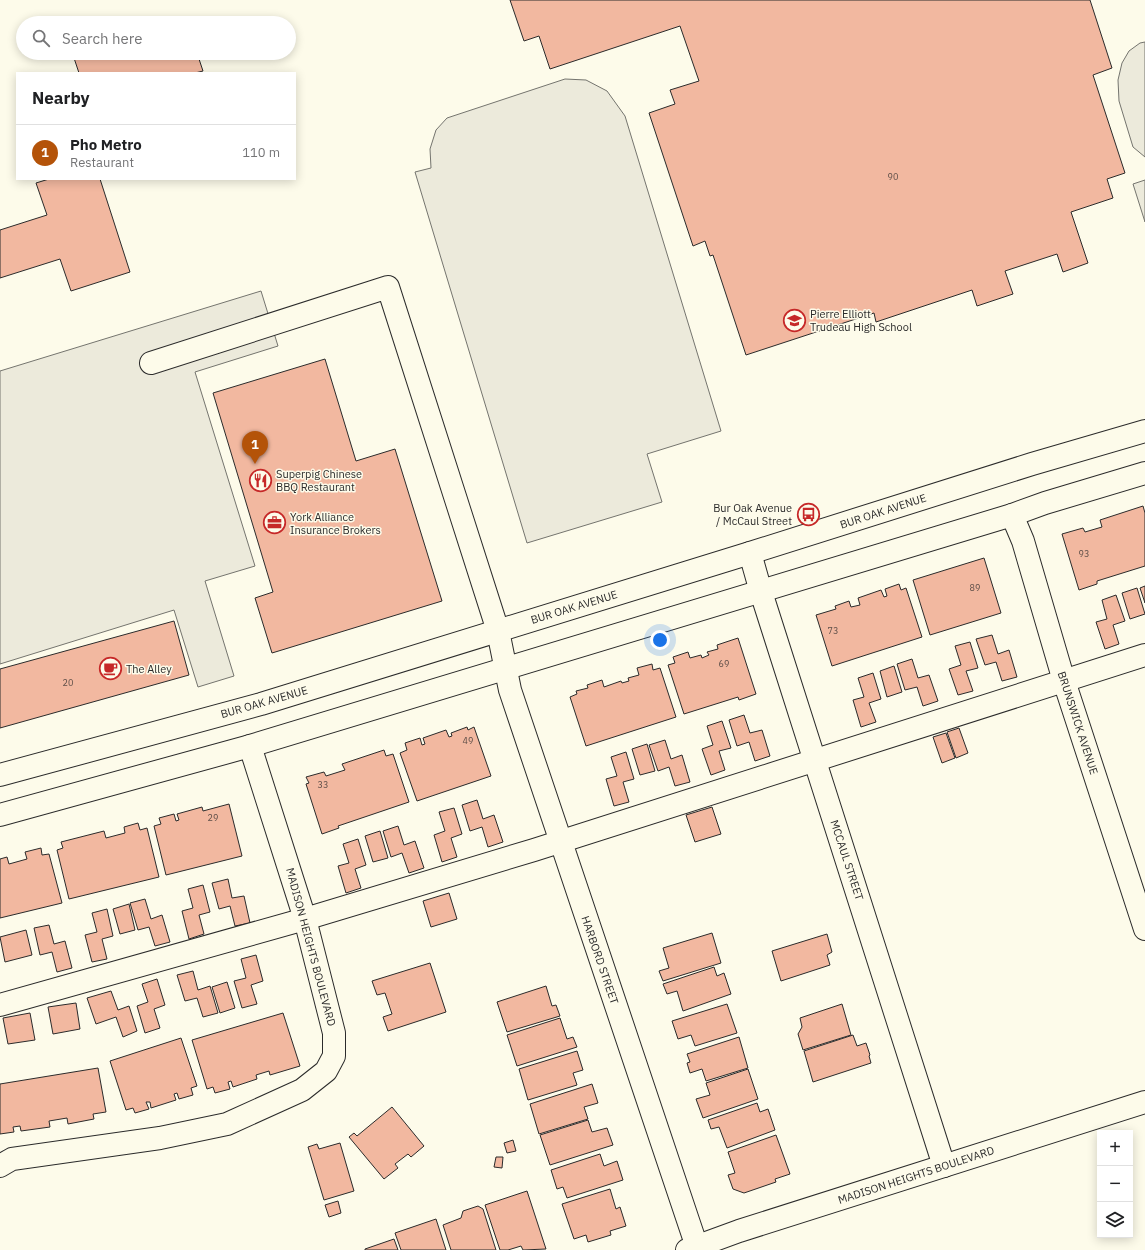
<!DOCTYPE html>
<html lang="en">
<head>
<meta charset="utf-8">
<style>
  body { margin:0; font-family:"IBM Plex Sans",sans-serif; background:#f2f2f2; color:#202124 }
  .controls { position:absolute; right:12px; bottom:12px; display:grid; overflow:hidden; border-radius:0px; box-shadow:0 2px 10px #0003 }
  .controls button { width:36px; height:36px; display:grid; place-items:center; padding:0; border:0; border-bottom:1px solid #e0e0e0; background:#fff; color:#202124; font:20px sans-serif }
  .you { position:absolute; left:660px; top:640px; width:14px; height:14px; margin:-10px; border:3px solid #fff; border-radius:50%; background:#1a73e8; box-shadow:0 0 0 6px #1a73e833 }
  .badge { display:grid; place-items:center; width:26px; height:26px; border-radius:50%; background:#b45309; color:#fff; font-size:13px; font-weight:700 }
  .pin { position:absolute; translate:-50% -33px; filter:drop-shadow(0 1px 2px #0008) }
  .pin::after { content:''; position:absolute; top:21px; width:14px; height:12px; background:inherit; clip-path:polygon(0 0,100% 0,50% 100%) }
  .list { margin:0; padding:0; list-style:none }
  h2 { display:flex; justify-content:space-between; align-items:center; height:52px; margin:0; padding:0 16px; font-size:17px }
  h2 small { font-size:13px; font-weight:400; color:#757577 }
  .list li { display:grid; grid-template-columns:26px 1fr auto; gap:12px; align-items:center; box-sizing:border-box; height:56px; padding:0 16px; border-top:1px solid #e0e0e0 }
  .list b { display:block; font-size:15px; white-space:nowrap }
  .list p { margin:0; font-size:13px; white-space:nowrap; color:#757577 }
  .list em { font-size:13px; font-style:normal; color:#757577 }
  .icon { flex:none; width:22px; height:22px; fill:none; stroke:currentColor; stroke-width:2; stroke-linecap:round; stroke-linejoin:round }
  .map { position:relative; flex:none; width:1145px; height:1250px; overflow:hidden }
  .search { position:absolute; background:#fff; box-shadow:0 2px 10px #0003; left:16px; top:16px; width:280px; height:44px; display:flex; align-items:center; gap:10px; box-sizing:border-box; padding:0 14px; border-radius:22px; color:#757577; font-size:15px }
  .panel { position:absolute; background:#fff; box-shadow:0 2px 10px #0003; left:16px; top:72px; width:280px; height:108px; border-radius:0px }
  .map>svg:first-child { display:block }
  .parking { fill:#eceadb; stroke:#74746e }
  .building { fill:#f2b8a0; stroke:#2b2b2b }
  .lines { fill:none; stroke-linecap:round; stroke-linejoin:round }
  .minor-casing { stroke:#2b2b2b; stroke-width:24 }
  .minor { stroke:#fdfbea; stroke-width:22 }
  .labels { text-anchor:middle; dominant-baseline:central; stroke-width:3; stroke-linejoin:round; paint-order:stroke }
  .number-label { font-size:9px; fill:#5d4e48 }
  .poi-label { font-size:11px; fill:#2b2b2b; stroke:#fdfbea; text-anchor:start }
  .street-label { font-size:11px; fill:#2b2b2b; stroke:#fdfbea }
</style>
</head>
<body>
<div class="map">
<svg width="1145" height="1250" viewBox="0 0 1145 1250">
  <rect width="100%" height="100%" fill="#fdfbea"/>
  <!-- parking -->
  <g class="parking">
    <polygon points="1145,42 1145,157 1133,147 1119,101 1118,80 1122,63 1129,51 1140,43"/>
    <polygon points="565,79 586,80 607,91 625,116 721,431 647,454 662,502 527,543 415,172 431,168 430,149 436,130 447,118"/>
    <polygon points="1145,180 1145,222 1133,184"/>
    <polygon points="261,291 278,346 195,372 255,566 205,581 234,676 198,687 174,610 0,664 0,371"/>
  </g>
  <!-- building -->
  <g class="building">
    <polygon points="510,0 1090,0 1112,68 1093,75 1125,173 1107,179 1113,198 1071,212 1088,263 1063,272 1057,254 1005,271 1013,294 977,306 972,290 876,322 874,313 746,355 713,255 710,256 705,241 693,246 649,113 675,104 670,90 699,81 680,26 550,69 539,36 524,41"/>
    <polygon points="79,53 197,53 203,71 195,73 79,73 73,55"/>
    <polygon points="49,179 100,179 130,272 71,291 60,259 0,278 0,230 47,215 36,183"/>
    <polygon points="325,359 356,461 395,449 442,601 272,653 255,598 273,592 213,393"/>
    <polygon points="1143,506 1145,513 1145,566 1097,581 1097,584 1079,590 1062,534 1083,528 1085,532 1102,527 1100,520"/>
    <polygon points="984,558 1001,613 930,635 913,580"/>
    <polygon points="899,584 901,590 906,588 922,637 832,666 816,615 836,609 835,606 849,601 851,607 860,605 858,598 881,590 884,597 887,596 885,589"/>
    <polygon points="1145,586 1145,603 1140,588"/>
    <polygon points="1137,588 1145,614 1130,619 1122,593"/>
    <polygon points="1116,595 1125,621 1113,625 1119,644 1105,649 1096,622 1107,619 1102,600"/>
    <polygon points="174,621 189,675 0,728 0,669"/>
    <polygon points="992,635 998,654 1009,650 1017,677 1002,681 996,662 985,665 976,639"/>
    <polygon points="738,638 756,694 739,700 738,697 684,714 668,665 675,663 673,657 688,652 690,658 701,655 702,658 709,655 707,652 718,649 717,645"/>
    <polygon points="970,642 978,668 966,671 973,691 958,695 949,669 961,665 955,646"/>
    <polygon points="912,659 918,678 929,675 938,701 923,706 917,687 905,690 897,664"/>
    <polygon points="652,664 653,670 660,668 676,717 586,746 570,697 577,694 576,691 588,688 587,685 602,680 604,687 621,681 622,683 629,681 628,678 639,675 637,668"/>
    <polygon points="894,666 902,692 887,697 880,671"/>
    <polygon points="873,673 881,699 869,703 876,722 861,727 853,700 864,697 858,678"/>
    <polygon points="744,715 750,733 762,730 770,756 755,761 749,742 737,746 729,720"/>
    <polygon points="722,721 731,748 719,751 725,770 711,775 702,749 713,745 707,726"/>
    <polygon points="467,727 468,730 474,727 491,776 417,801 400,753 407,750 405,743 420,738 422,745 425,744 423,738 446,730 449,737 452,736 451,733"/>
    <polygon points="959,728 968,753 956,758 947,732"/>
    <polygon points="946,733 955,758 942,763 933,737"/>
    <polygon points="665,740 671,759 682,755 690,782 675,786 669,767 658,771 649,745"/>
    <polygon points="647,744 655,771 640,775 632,749"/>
    <polygon points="384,750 386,756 393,754 409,802 338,826 339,828 322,834 306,784 309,783 306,777 324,772 326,776 345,770 342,764"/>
    <polygon points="626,752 634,779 623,782 629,802 614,806 606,779 617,776 611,757"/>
    <polygon points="477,800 483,819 494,815 503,842 488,847 482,827 470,831 462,805"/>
    <polygon points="229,804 242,856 166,875 154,826 161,824 159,818 174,814 176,821 179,820 177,814 202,807 203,811"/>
    <polygon points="712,807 721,834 695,842 686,815"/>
    <polygon points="454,808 462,834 451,838 457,857 442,862 434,835 445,831 439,812"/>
    <polygon points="138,823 140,830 147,828 159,877 69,899 57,850 63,848 61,842 104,831 106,838 125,833 124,827"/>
    <polygon points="398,826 404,845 415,841 424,868 409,873 402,853 391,857 383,831"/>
    <polygon points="380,831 388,858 373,862 365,836"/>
    <polygon points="358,839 366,865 355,869 361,888 346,893 338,866 349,863 343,844"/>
    <polygon points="41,848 42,855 49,854 62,903 0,918 0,859 7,857 9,864 27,859 25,852"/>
    <polygon points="228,879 232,898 244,896 250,923 235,926 230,906 219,909 212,883"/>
    <polygon points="203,885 210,912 199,915 204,934 189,939 182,911 193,908 188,889"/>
    <polygon points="449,893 457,919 431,927 423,901"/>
    <polygon points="145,899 151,919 162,915 170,942 155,946 149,927 138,930 130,903"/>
    <polygon points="129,904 135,930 120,934 113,909"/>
    <polygon points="107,909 113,936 102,939 107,959 92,962 85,935 97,932 92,913"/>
    <polygon points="49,925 54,944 65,941 72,968 57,972 52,952 40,955 34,928"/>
    <polygon points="26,930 32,955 5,962 0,937"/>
    <polygon points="712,933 721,963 663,981 659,971 669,968 663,948"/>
    <polygon points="827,934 832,952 827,955 830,965 781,981 772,951"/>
    <polygon points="256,955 263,981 251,985 257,1004 242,1008 234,981 246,978 241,959"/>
    <polygon points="430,963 446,1012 388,1031 383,1017 392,1014 385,993 377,995 372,981"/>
    <polygon points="714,967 717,976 724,973 731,994 683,1011 677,991 667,994 663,984"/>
    <polygon points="193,971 198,990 210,986 218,1013 203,1017 197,998 185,1001 177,975"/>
    <polygon points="157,979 165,1005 154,1009 160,1028 145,1033 137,1006 148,1002 142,984"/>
    <polygon points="227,982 235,1008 220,1013 212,987"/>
    <polygon points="546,986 552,1006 556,1005 560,1016 507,1032 497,1002"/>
    <polygon points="111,991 118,1010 129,1006 137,1031 123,1037 116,1017 96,1024 87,998"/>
    <polygon points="76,1003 80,1029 53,1034 48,1007"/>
    <polygon points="727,1004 737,1033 695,1046 691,1035 678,1039 672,1021"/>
    <polygon points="842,1004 851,1035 803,1050 798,1034 802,1027 800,1018"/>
    <polygon points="30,1013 35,1040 8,1044 3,1018"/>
    <polygon points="283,1013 300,1066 270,1075 269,1071 256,1075 257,1079 233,1087 231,1081 228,1082 230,1089 215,1093 213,1087 207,1089 192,1040"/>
    <polygon points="560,1018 567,1039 573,1037 577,1047 517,1066 507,1035"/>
    <polygon points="853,1035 857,1046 866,1043 870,1055 869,1056 871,1063 813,1082 804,1051"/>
    <polygon points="739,1037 748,1068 706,1081 702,1069 690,1073 687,1063 690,1062 687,1054"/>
    <polygon points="181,1038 197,1086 191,1088 193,1095 179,1099 177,1093 174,1094 176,1100 151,1108 150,1102 146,1102 149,1109 135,1113 133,1108 126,1110 110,1061"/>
    <polygon points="577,1051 583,1070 573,1073 577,1085 528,1100 519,1069"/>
    <polygon points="98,1068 106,1112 93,1114 94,1119 68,1124 67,1118 49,1121 50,1127 21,1131 20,1126 13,1127 14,1132 0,1134 0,1084"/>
    <polygon points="748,1069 758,1099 703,1118 696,1099 710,1095 706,1083"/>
    <polygon points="592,1084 598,1103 584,1107 588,1119 539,1134 530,1104"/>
    <polygon points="757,1103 760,1112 768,1109 775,1130 727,1148 719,1127 711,1129 708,1120"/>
    <polygon points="392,1107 424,1146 411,1157 408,1154 395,1164 398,1168 384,1179 349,1137 354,1133 357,1136"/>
    <polygon points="588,1120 592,1132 607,1128 613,1145 550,1165 540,1135"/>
    <polygon points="776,1135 790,1174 775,1179 776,1182 744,1193 733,1189 728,1175 735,1173 728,1152"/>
    <polygon points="513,1140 516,1151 507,1153 504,1143"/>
    <polygon points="340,1143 354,1191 324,1200 308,1147 317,1144 319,1149"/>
    <polygon points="600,1154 604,1166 617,1161 623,1180 567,1198 563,1187 557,1189 551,1170"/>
    <polygon points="496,1157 503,1157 502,1168 494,1167"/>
    <polygon points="610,1189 616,1209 620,1207 626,1226 610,1231 611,1235 588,1242 586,1235 574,1239 562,1204"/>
    <polygon points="527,1191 546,1249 523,1250 521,1246 508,1250 500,1250 485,1205"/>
    <polygon points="338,1201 341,1213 329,1217 325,1205"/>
    <polygon points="478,1206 483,1209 496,1250 451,1250 443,1225 461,1218 463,1211"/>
    <polygon points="436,1219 446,1250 401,1250 395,1233"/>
    <polygon points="394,1239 398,1250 365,1250 365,1249"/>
  </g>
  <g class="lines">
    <defs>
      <g id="minor">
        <polyline points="151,363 388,287 498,631 510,690 698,1250"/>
        <polyline points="1012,515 1023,541 1064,681 1145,929"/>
        <polyline points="750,553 761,592 944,1166"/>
        <polyline points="0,775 261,704 750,553 1032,464 1145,431"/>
        <polyline points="0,815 250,746 1012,515 1045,503 1145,473"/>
        <polyline points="0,1005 305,919 534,850 1145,655"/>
        <polyline points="0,1166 12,1159 160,1138 227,1124 302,1090 326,1071 334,1056 334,1033 305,919 250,746"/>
        <polyline points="687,1250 739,1231 1145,1102"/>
      </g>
    </defs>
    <!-- minor casing -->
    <use href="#minor" class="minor-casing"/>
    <!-- minor -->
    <use href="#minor" class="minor"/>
  </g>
  <!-- icons -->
  <defs>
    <symbol id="school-ring" viewBox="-11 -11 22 22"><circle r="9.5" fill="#fdfbea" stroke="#c62828" stroke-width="1.5"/><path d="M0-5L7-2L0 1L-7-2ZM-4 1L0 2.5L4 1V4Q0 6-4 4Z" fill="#c62828"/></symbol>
    <symbol id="restaurant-ring" viewBox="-11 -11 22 22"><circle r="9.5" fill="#fdfbea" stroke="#c62828" stroke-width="1.5"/><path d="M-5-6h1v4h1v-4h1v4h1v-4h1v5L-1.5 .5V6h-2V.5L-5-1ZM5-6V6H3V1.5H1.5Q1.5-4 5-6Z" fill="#c62828"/></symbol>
    <symbol id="bus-ring" viewBox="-11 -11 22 22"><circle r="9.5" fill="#fdfbea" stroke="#c62828" stroke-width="1.5"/><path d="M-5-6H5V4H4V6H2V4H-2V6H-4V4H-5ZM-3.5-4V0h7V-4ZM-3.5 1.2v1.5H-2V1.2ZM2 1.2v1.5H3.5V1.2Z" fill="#c62828"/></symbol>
    <symbol id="office-ring" viewBox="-11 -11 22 22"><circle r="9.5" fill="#fdfbea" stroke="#c62828" stroke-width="1.5"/><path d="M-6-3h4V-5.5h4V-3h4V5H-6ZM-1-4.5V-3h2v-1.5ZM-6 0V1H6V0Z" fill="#c62828"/></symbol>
    <symbol id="cafe-ring" viewBox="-11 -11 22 22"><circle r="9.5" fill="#fdfbea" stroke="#c62828" stroke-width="1.5"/><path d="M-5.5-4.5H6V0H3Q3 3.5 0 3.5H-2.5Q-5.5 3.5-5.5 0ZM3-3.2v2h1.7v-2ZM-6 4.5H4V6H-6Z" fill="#c62828"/></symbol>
  </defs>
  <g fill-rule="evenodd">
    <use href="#school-ring" x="782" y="308" width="25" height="25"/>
    <use href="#restaurant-ring" x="248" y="468" width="25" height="25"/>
    <use href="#bus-ring" x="796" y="502" width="25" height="25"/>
    <use href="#office-ring" x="262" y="510" width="25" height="25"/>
    <use href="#cafe-ring" x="98" y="656" width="25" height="25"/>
  </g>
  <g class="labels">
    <!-- number labels -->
    <g class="number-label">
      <text x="893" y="176">90</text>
      <text x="1084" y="553">93</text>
      <text x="975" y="587">89</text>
      <text x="833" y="630">73</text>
      <text x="724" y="663">69</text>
      <text x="68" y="682">20</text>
      <text x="468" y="740">49</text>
      <text x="323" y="784">33</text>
      <text x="213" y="817">29</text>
    </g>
    <!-- poi labels -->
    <g class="poi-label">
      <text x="810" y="314">Pierre Elliott<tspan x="810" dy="13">Trudeau High School</tspan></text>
      <text x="276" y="474">Superpig Chinese<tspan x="276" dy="13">BBQ Restaurant</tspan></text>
      <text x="792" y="508" text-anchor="end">Bur Oak Avenue<tspan x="792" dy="13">/ McCaul Street</tspan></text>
      <text x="290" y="517">York Alliance<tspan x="290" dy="13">Insurance Brokers</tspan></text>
      <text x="126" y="669">The Alley</text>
    </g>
    <!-- street labels -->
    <g class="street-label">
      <text transform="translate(883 511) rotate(-18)">BUR OAK AVENUE</text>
      <text transform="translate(574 607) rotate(-17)">BUR OAK AVENUE</text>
      <text transform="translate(264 702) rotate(-16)">BUR OAK AVENUE</text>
      <text transform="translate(1078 723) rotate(72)">BRUNSWICK AVENUE</text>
      <text transform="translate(847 860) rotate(72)">MCCAUL STREET</text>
      <text transform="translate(311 947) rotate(75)">MADISON HEIGHTS BOULEVARD</text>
      <text transform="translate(600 960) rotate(71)">HARBORD STREET</text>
      <text transform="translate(916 1175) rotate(-18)">MADISON HEIGHTS BOULEVARD</text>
    </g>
  </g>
</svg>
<div class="controls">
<button>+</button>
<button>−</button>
<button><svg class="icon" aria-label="layers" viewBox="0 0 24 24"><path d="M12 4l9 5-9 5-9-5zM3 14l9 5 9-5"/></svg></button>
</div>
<div class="you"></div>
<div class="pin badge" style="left:255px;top:464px">1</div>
<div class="search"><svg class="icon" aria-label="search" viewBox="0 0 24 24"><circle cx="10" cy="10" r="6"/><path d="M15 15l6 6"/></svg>Search here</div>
<section class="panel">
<h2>Nearby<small></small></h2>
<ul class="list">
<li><span class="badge">1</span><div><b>Pho Metro</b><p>Restaurant</p></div><em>110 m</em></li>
</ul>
</section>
</div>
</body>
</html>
